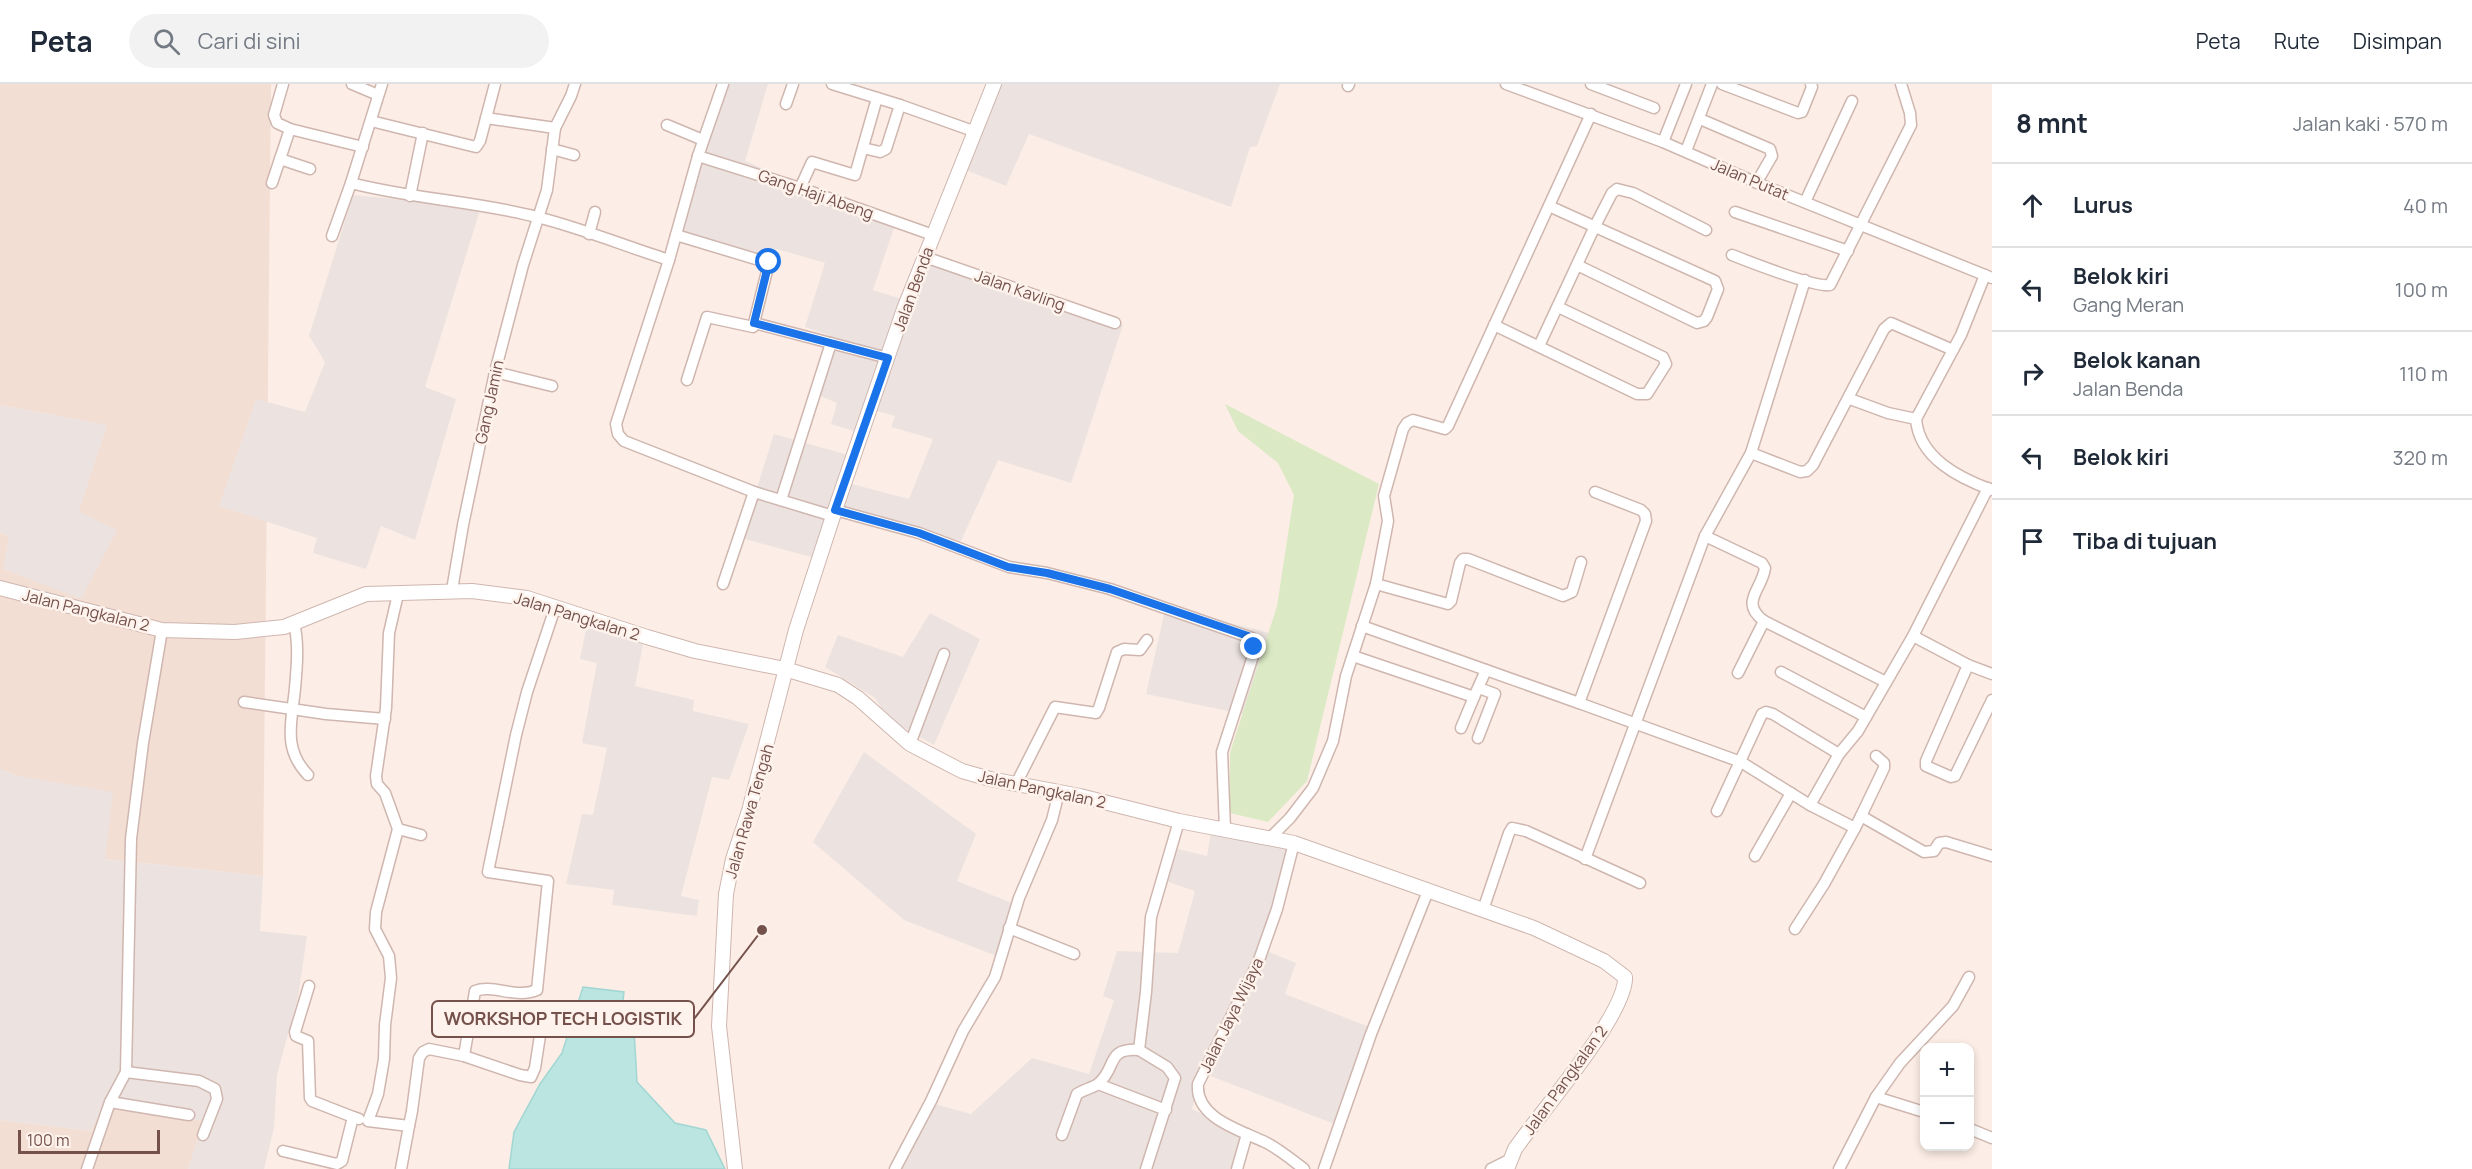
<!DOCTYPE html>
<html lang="id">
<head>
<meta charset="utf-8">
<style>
  body { margin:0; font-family:Manrope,sans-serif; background:#f2f2f3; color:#1f2937 }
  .controls { position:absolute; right:18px; bottom:18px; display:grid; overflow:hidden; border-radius:12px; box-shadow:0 3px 9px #0003 }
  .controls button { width:54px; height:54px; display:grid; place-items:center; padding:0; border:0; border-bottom:2px solid #e0e1e3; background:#fff; color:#1f2937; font:30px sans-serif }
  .scale { position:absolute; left:18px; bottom:15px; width:142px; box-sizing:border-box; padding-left:6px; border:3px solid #74514b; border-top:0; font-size:16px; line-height:21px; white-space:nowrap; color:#74514b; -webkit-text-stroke:4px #fef3ec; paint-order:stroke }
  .stop { position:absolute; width:18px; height:18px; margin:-14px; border:4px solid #1a73e8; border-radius:50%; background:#fff }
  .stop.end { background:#1a73e8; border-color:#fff; box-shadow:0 2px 6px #0008 }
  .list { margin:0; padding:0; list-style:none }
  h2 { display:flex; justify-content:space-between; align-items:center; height:78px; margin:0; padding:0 24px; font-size:26px }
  h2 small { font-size:20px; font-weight:400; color:#747a83 }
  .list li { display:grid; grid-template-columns:39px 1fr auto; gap:18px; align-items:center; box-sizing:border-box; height:84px; padding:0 24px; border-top:2px solid #e0e1e3 }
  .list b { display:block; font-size:22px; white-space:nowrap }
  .list p { margin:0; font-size:20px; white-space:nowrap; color:#747a83 }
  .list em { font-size:20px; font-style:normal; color:#747a83 }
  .icon { flex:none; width:33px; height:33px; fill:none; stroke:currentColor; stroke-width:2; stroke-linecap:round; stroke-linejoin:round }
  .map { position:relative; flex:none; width:1992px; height:1085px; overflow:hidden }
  header { display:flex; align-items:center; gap:36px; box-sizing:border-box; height:84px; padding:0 30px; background:#fff; border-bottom:2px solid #e0e1e3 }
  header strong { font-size:28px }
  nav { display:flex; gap:33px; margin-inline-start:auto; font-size:21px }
  .search { width:420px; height:54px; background:#f2f2f3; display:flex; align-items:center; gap:15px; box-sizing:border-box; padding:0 21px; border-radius:33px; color:#747a83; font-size:22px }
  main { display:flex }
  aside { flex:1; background:#fff }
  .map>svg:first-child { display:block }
  .residential { fill:#f3ded4 }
  .industrial { fill:#ece3e0 }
  .green { fill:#dbe9c4 }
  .water { fill:#bbe5e1; stroke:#a1d6d3; stroke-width:1.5 }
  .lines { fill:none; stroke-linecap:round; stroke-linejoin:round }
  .minor-casing { stroke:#cfb6af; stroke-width:13 }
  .tertiary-casing { stroke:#cfb6af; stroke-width:16 }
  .minor { stroke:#fff; stroke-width:10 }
  .tertiary { stroke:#fff; stroke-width:14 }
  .route { stroke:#1a73e8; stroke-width:8 }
  .labels { text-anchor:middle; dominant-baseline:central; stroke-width:5; stroke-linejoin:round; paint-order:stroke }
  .street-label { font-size:16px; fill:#74514b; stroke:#fef3ec }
  .leader { fill:none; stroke:#74514b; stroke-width:2 }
  .callout-dot { fill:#74514b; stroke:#fef3ec; stroke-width:2 }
  .callout { fill:#fef3ec; stroke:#74514b; stroke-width:2 }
  .callout-label { font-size:18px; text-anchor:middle; font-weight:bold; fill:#74514b }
</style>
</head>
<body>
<header>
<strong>Peta</strong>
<div class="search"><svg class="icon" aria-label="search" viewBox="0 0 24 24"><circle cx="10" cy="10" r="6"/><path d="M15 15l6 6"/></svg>Cari di sini</div>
<nav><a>Peta</a><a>Rute</a><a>Disimpan</a></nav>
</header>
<main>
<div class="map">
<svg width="1992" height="1085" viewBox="0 0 1992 1085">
  <rect width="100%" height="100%" fill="#fceee6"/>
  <!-- residential -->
  <g class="residential">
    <polygon points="0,0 271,0 263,792 105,775 18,692 0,685 0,449 9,452 78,427 106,341 0,321"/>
    <polygon points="103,1022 204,1037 188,1085 0,1085 0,1036 91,1047"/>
  </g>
  <!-- industrial -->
  <g class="industrial">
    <polygon points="722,0 768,0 745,77 896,138 873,206 914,219 934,171 1123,241 1071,399 998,376 961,457 832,427 815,474 741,454 774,350 855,373 848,399 909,415 933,355 891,343 895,332 865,324 857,348 831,340 837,319 818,311 837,254 805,243 825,179 777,165 772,176 673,146"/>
    <polygon points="995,0 1280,0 1257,62 1250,63 1231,123 1029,50 1006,102 961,84"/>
    <polygon points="353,111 481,123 425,303 456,315 415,456 381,442 366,485 313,469 317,454 219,422 256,315 305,328 325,278 309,252"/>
    <polygon points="0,321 107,341 79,427 117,446 81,515 3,485 9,452 0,449"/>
    <polygon points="1166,522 1269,549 1243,630 1146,610"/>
    <polygon points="930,529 980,555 934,661 888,635 875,614 825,583 838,551 903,573"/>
    <polygon points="588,536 644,555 635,602 694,616 693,627 749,640 729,696 712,693 681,812 699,816 697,832 612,821 614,806 566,800 582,730 593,731 607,664 582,659 597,579 580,575"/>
    <polygon points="864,668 976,750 957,797 1017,821 999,873 904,836 813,758"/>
    <polygon points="0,685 18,692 113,708 105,775 263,792 260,847 307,852 298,913 277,991 274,1044 264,1085 188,1085 203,1037 103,1022 91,1047 0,1036"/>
    <polygon points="1211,748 1288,762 1260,864 1296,879 1285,910 1372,944 1337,1041 1203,989 1192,1025 1243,1050 1230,1085 897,1085 935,1020 971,1030 1032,974 1089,990 1114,916 1103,912 1117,867 1178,869 1195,807 1166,797 1174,764 1207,772"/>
  </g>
  <!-- green -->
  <polygon class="green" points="1225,320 1379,400 1307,697 1268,738 1230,729 1230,669 1277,522 1294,411 1278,379 1238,347"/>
  <!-- water -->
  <polygon class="water" points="583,903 624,908 620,942 634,946 637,998 675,1039 706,1046 725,1085 509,1085 514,1048 540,1000 562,969"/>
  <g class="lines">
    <defs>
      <g id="minor">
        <polyline points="283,0 274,31 277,39 290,45"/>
        <polyline points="352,0 378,11"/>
        <path d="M382,0L351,99C412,115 476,117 537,133C581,144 625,162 669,176L616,340L618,350L624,357L754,408L833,432"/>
        <polyline points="832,0 900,21 976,48"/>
        <polyline points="1506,0 1663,58 1757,99 1992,194"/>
        <polyline points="1591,0 1654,24"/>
        <polyline points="1722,0 1798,29 1802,28 1812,3 1811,0"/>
        <polyline points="1348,2 1349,0"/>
        <polyline points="786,20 793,0"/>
        <polyline points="486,34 555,44"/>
        <polyline points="1700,35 1770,65 1772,72 1761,91"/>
        <polyline points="371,37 476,63 480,57 495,0"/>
        <polyline points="667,41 703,56"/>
        <polyline points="1663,58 1686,0"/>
        <polyline points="863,64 880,68 886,65 900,21"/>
        <polyline points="552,65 574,71"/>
        <polyline points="1686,67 1712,0"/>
        <polyline points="698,72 800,104 933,151"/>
        <polyline points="310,85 280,75 290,45 363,63"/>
        <polyline points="272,99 280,75"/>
        <polyline points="800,104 812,78 855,91 877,14"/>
        <polyline points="410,112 423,49"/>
        <polyline points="1805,118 1852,17"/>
        <polyline points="1549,122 1715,197 1718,205 1707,233 1704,237 1697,239 1577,181"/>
        <polyline points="1735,128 1848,167"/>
        <polyline points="589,150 595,128"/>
        <polyline points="676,151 769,179 753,243 707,233 687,296"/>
        <polyline points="332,152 351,99"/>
        <path d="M1732,171C1750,178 1815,204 1830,201L1911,41L1910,29L1901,0"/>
        <polyline points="925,173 1115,239"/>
        <polyline points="669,176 698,72 723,0"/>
        <path d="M1985,191L1961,251L1916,335C1919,374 1959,394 1992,406"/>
        <polyline points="754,239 888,274"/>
        <polyline points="1494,241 1637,310 1647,310 1666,280 1663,273 1558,223"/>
        <polyline points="1539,262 1595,142 1612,109 1617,105 1633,109 1706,146"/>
        <polyline points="495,288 552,302"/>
        <polyline points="1850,315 1888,329 1916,335"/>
        <polyline points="1751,369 1800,388 1807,387 1813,381 1884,245 1891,239 1953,266"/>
        <polyline points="1595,408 1641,426 1645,430 1646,437 1579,619 1741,678 1810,721 1855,744 1824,800 1795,845"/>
        <polyline points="781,416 831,259"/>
        <polyline points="835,426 919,449 1009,483 1047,489 1110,505 1252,554 1254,557 1253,572 1222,668 1225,745"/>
        <path d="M1705,452L1762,479L1765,484C1762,506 1739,518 1764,537"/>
        <polyline points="723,500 754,408"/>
        <polyline points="1376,500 1448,520 1451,517 1460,479 1463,475 1468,475 1563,512 1572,508 1581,478"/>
        <polyline points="452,506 463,441 495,288 523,181 547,106 555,44 571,12 575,0"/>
        <polyline points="398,510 389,549 386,624 376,692 377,700 385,709 398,745 376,828 375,845 389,872 391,894 385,941 384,975 378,1010 368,1037 409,1042 401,1085"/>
        <path d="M294,539C299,560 297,582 295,604C292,637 282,664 308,691"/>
        <polyline points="1362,542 1579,619"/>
        <polyline points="1913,552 1968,581 1992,590"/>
        <polyline points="1353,572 1474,613 1486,586"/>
        <polyline points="1968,581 1926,677 1926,682 1951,693 1955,692 1992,616"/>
        <polyline points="1781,588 1866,633"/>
        <polyline points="1738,589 1764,537 1886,598"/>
        <polyline points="244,618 326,630 385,635"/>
        <polyline points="1461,644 1474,613"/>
        <polyline points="1478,654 1495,610 1479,604"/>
        <polyline points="910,660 944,570"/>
        <polyline points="1016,700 1055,623 1096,629 1099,624 1117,568 1124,565 1140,566 1147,556"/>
        <polyline points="1810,721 1839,670 1858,647 1913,552 1988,404"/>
        <polyline points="1717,727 1762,630 1766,628 1773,630 1839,670"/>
        <polyline points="1861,732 1884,684 1884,679 1876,672"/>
        <polyline points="1855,744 1861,732 1924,768 1934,767 1939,759 1946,758 1992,772"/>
        <polyline points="398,745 421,751"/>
        <polyline points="1270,754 1290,734 1313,704 1333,657 1346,592 1376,500 1388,437 1384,412 1403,345 1407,339 1413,336 1445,345 1448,342 1591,30"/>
        <path d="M1294,759L1277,825L1259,876L1198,1000C1195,1034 1240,1046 1265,1058C1279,1065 1292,1076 1304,1085"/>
        <polyline points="1755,772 1791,709"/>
        <polyline points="1585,775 1705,452 1751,369 1805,196"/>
        <polyline points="1483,826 1509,749 1512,744 1526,747 1640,799"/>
        <polyline points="1009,844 1074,870"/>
        <polyline points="309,902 295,948 296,952 308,957 310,1014 312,1017 353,1033"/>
        <path d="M464,972L475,907C493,900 516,915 537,906L548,797L488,788L516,651L527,608L555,524"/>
        <polyline points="126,988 199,997 215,1005 217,1015 203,1051"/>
        <polyline points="1098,1000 1166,1026"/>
        <polyline points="1876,1013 1924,1028"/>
        <polyline points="110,1018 189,1031"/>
        <polyline points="409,1042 412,1027 419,974 423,968 429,965 464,972 520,991 531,993 535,984 541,945"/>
        <polyline points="1970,1045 1992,1054"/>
        <path d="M1062,1051L1077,1010C1083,1006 1092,1004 1098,1000C1118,983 1105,964 1139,966"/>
        <polyline points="283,1067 337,1080 342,1077 353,1033 359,1035"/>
        <polyline points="87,1085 110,1018 126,988 131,755 143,659 162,546"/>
        <polyline points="895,1085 931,1017 963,947 995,893 1019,814 1052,736 1059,708"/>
        <polyline points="1146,1085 1175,994 1167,983 1139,966 1146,908 1151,833 1179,737"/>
        <polyline points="1237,1085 1247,1050"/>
        <polyline points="1324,1085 1371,950 1428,807"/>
        <polyline points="1491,1085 1509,1076"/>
        <polyline points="1839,1085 1876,1013 1900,979 1953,922 1969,893"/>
      </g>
      <g id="tertiary">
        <path d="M0,504L162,546L235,548L284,543L366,510L472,507L527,514L647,553L695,567L785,585L838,601L858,614L910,660L962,687L990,695L1080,712L1179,737L1294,759L1534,844L1604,877L1625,893C1627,930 1538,1031 1515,1065L1507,1085"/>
        <polyline points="735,1085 719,942 726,810 733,775 749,727 796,546 835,426 904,225 994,0"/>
      </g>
    </defs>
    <!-- minor casing -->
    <use href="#minor" class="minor-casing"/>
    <!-- tertiary casing -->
    <use href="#tertiary" class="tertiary-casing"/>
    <!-- minor -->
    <use href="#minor" class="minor"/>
    <!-- tertiary -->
    <use href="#tertiary" class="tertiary"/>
  </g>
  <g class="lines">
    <!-- route -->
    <polyline class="route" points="769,178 754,239 888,274 835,426 919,449 1008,483 1047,489 1110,505 1248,552 1254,557 1254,563"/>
  </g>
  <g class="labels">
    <!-- street labels -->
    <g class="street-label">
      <text transform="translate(1750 95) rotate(23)">Jalan Putat</text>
      <text transform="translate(816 110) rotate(19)">Gang Haji Abeng</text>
      <text transform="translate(913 205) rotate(-70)">Jalan Benda</text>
      <text transform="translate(1020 206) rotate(19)">Jalan Kavling</text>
      <text transform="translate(489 318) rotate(-78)">Gang Jamin</text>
      <text transform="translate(86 526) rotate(14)">Jalan Pangkalan 2</text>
      <text transform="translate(577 532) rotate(17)">Jalan Pangkalan 2</text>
      <text transform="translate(1042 705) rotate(12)">Jalan Pangkalan 2</text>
      <text transform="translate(749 727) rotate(-74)">Jalan Rawa Tengah</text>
      <text transform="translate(1231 931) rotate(-64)">Jalan Jaya Wijaya</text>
      <text transform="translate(1565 996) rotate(-54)">Jalan Pangkalan 2</text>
    </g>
  </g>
  <!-- callouts -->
  <path class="leader" d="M762 846L694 935"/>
  <circle class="callout-dot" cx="762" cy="846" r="6"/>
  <rect class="callout" x="432" y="917" width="262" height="36" rx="6"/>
  <g class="callout-label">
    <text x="563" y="941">WORKSHOP TECH LOGISTIK</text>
  </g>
</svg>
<div class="controls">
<button>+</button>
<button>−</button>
</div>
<div class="scale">100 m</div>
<div class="stop" style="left:769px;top:178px"></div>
<div class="stop end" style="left:1254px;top:563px"></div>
</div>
<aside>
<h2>8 mnt<small>Jalan kaki · 570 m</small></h2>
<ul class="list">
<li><svg class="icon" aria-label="ahead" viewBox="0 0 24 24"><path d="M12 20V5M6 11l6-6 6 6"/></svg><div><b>Lurus</b></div><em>40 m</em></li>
<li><svg class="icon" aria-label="left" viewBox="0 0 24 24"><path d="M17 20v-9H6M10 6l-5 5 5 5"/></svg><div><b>Belok kiri</b><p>Gang Meran</p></div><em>100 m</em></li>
<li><svg class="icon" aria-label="right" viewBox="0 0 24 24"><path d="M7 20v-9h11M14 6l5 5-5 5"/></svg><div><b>Belok kanan</b><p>Jalan Benda</p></div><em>110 m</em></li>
<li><svg class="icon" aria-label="left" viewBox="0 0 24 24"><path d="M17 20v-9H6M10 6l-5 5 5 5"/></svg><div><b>Belok kiri</b></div><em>320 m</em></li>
<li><svg class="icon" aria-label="arrive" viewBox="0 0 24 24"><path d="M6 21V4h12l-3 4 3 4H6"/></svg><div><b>Tiba di tujuan</b></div></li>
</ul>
</aside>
</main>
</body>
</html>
